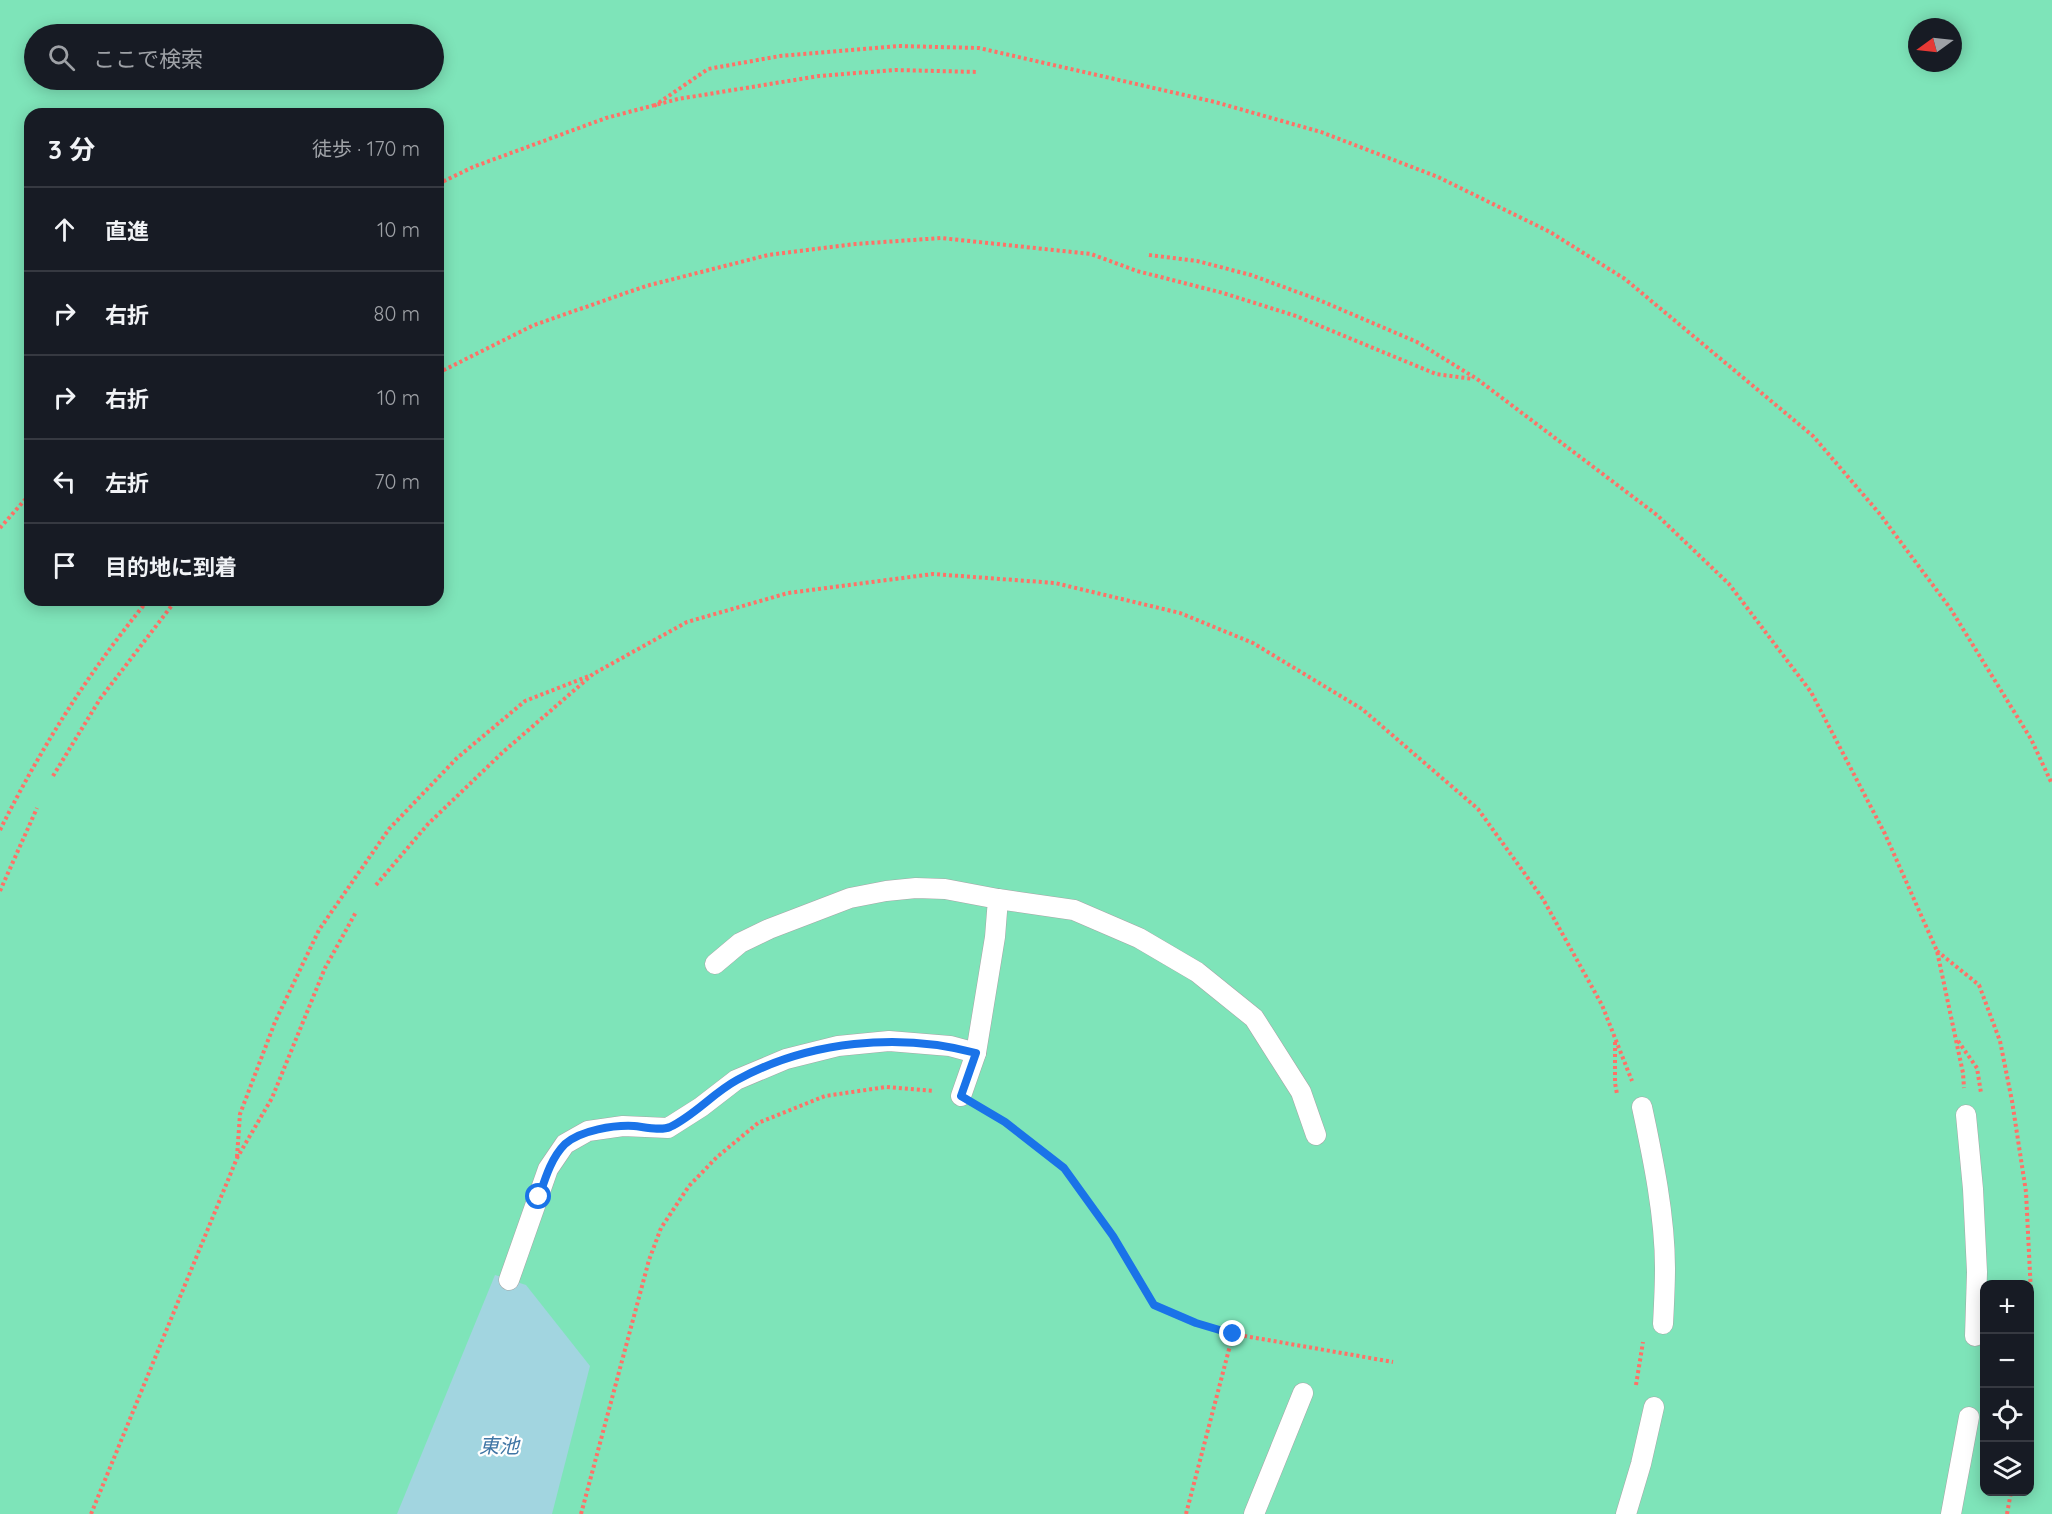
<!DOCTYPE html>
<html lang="ja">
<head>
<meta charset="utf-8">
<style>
  body { margin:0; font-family:Quicksand,"Noto Sans JP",sans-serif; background:#20242c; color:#f1f3f6 }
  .controls { position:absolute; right:18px; bottom:18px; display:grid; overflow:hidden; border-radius:12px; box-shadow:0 3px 15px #0003 }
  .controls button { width:54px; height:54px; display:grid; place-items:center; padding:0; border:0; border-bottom:2px solid #363941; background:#171b24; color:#f1f3f6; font:30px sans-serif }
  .compass { position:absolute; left:1908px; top:18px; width:54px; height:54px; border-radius:50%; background:#171b24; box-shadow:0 3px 15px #0003; rotate:255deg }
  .stop { position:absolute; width:18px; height:18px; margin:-14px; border:4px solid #1a73e8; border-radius:50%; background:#fff }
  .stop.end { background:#1a73e8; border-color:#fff; box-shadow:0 2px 6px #0008 }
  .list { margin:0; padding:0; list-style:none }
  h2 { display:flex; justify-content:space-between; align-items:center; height:78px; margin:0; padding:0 24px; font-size:26px }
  h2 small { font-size:20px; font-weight:400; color:#9ea1a6 }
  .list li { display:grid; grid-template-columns:39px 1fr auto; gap:18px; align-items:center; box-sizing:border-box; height:84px; padding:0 24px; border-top:2px solid #363941 }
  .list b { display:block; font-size:22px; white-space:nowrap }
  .list em { font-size:20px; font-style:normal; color:#9ea1a6 }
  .icon { flex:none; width:33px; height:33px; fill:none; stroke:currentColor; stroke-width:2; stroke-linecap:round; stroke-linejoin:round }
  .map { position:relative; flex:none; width:2052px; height:1514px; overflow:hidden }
  .search { position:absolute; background:#171b24; box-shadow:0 3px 15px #0003; left:24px; top:24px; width:420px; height:66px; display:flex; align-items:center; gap:15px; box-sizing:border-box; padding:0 21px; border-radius:33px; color:#9ea1a6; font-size:22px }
  .panel { position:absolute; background:#171b24; box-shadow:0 3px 15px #0003; left:24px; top:108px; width:420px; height:498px; border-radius:18px }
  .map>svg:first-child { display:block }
  .pitch { fill:#7ee4b9; fill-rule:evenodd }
  .water { fill:#a2d5e0 }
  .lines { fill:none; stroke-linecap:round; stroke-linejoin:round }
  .service-casing { stroke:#a6a6a6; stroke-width:21 }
  .path { stroke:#ff7167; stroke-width:4; stroke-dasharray:3 3; stroke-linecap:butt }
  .service { stroke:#fff; stroke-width:20 }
  .route { stroke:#1a73e8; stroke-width:8 }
  .labels { text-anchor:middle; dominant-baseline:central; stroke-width:4.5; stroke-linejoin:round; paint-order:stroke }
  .water-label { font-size:20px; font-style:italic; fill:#4076a5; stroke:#fff }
</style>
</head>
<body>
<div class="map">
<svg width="2052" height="1514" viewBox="0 0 2052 1514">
  <rect width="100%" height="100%" fill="#f0ece5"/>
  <!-- pitch -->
  <path class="pitch" d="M0,0H2052V1514H0ZM1917,27H1953V63H1917ZM34,34H434V80H34ZM30,114H438V600H30ZM1984,1284H2030V1492H1984Z"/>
  <!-- water -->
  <polygon class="water" points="495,1275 526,1285 590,1366 552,1514 397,1514"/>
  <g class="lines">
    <defs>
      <g id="service">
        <polyline points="998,899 1074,910 1139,938 1197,972 1254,1018 1301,1092 1316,1135"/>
        <polyline points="715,964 740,943 769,929 850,898 886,891 916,888 945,889 998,899 995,937 976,1053 961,1096"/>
        <path d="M1642,1107C1653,1158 1665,1216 1665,1268C1665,1287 1664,1305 1663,1324"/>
        <polyline points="1966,1115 1973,1189 1977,1272 1975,1336"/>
        <polyline points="509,1280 548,1169 565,1144 588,1131 623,1126 668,1128 701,1107 736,1080 786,1059 838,1046 889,1041 950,1046 976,1053"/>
        <polyline points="1254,1514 1303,1393"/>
        <polyline points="1626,1514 1641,1464 1654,1407"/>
        <polyline points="1951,1514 1969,1417"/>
      </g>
    </defs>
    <!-- service casing -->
    <use href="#service" class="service-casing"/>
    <!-- path -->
    <g class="path">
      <polyline points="654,106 708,69 780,56 898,46 979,48 1215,102 1321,132 1438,177 1550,232 1625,279 1813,436 1879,513 1950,608 2031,739 2052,784"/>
      <polyline points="438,184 473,167 606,118 678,99 819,76 895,70 978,72"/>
      <polyline points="1149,255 1197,261 1251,275 1319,300 1417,342 1477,379 1657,515 1729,584 1811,692 1885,834 1937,951 1963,1073 1964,1088"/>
      <polyline points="438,373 534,325 646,286 768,255 855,244 941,238 1091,254 1137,271 1223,293 1296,316 1436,374 1473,379"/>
      <polyline points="0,528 30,494"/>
      <polyline points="53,776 100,699 176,600"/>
      <path d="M0,830C42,746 88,673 148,600"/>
      <polyline points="376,885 428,824 503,752 593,674 687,622 788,593 933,574 1055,583 1180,613 1253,643 1362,709 1478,809 1543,899 1602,1005 1632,1081"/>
      <polyline points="0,891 37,808"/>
      <polyline points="1937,951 1979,985 2000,1041 2012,1101 2026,1192 2032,1314 2030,1354"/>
      <polyline points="1958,1041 1977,1068 1981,1093"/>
      <polyline points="1615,1042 1615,1083 1617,1094"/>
      <polyline points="983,1109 1005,1122 1064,1168 1113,1236 1154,1305 1222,1332 1393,1362"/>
      <polyline points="237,1157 240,1114 275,1022 319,930 389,829 457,758 525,701 589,676"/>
      <polyline points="1636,1385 1643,1342"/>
      <polyline points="91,1514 237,1158 272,1098 325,968 356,912"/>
      <polyline points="581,1514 649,1260 661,1228 689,1186 717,1157 758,1123 825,1096 886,1087 934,1091"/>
      <polyline points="1186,1514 1233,1334"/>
      <polyline points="2007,1514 2011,1492"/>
    </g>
    <!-- service -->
    <use href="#service" class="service"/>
  </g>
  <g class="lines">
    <!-- route -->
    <path class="route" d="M539,1197C545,1179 551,1158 565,1144C581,1130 614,1125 634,1126C644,1127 661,1131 670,1127C695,1115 713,1093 737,1080C808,1041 899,1032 976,1053L961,1096L1005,1122L1064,1168L1113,1236L1154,1305L1196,1323L1233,1334"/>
  </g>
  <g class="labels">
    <!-- water labels -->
    <g class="water-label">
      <text x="499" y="1445">東池</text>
    </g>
  </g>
</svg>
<div class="controls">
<button>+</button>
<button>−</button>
<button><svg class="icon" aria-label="locate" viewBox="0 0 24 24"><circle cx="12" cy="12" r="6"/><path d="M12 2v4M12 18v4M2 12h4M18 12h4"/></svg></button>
<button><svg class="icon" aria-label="layers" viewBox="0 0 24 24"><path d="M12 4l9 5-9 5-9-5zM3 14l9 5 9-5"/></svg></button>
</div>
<svg class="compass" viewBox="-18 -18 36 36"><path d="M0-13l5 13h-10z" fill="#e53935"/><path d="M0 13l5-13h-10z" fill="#9ea1a6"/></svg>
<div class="stop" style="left:539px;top:1197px"></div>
<div class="stop end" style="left:1233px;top:1334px"></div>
<div class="search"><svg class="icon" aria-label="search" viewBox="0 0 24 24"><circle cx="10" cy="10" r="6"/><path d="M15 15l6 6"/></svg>ここで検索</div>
<section class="panel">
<h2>3 分<small>徒歩 · 170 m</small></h2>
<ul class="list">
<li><svg class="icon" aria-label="ahead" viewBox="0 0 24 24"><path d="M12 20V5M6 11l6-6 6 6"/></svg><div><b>直進</b></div><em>10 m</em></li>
<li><svg class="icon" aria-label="right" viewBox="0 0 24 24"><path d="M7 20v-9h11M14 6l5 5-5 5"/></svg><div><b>右折</b></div><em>80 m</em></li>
<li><svg class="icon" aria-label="right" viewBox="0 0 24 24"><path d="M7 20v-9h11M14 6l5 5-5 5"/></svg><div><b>右折</b></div><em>10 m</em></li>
<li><svg class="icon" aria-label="left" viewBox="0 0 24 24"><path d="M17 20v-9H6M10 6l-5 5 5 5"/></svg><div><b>左折</b></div><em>70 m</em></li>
<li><svg class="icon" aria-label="arrive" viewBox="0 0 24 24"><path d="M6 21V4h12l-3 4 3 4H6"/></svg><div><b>目的地に到着</b></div></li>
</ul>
</section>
</div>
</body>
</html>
